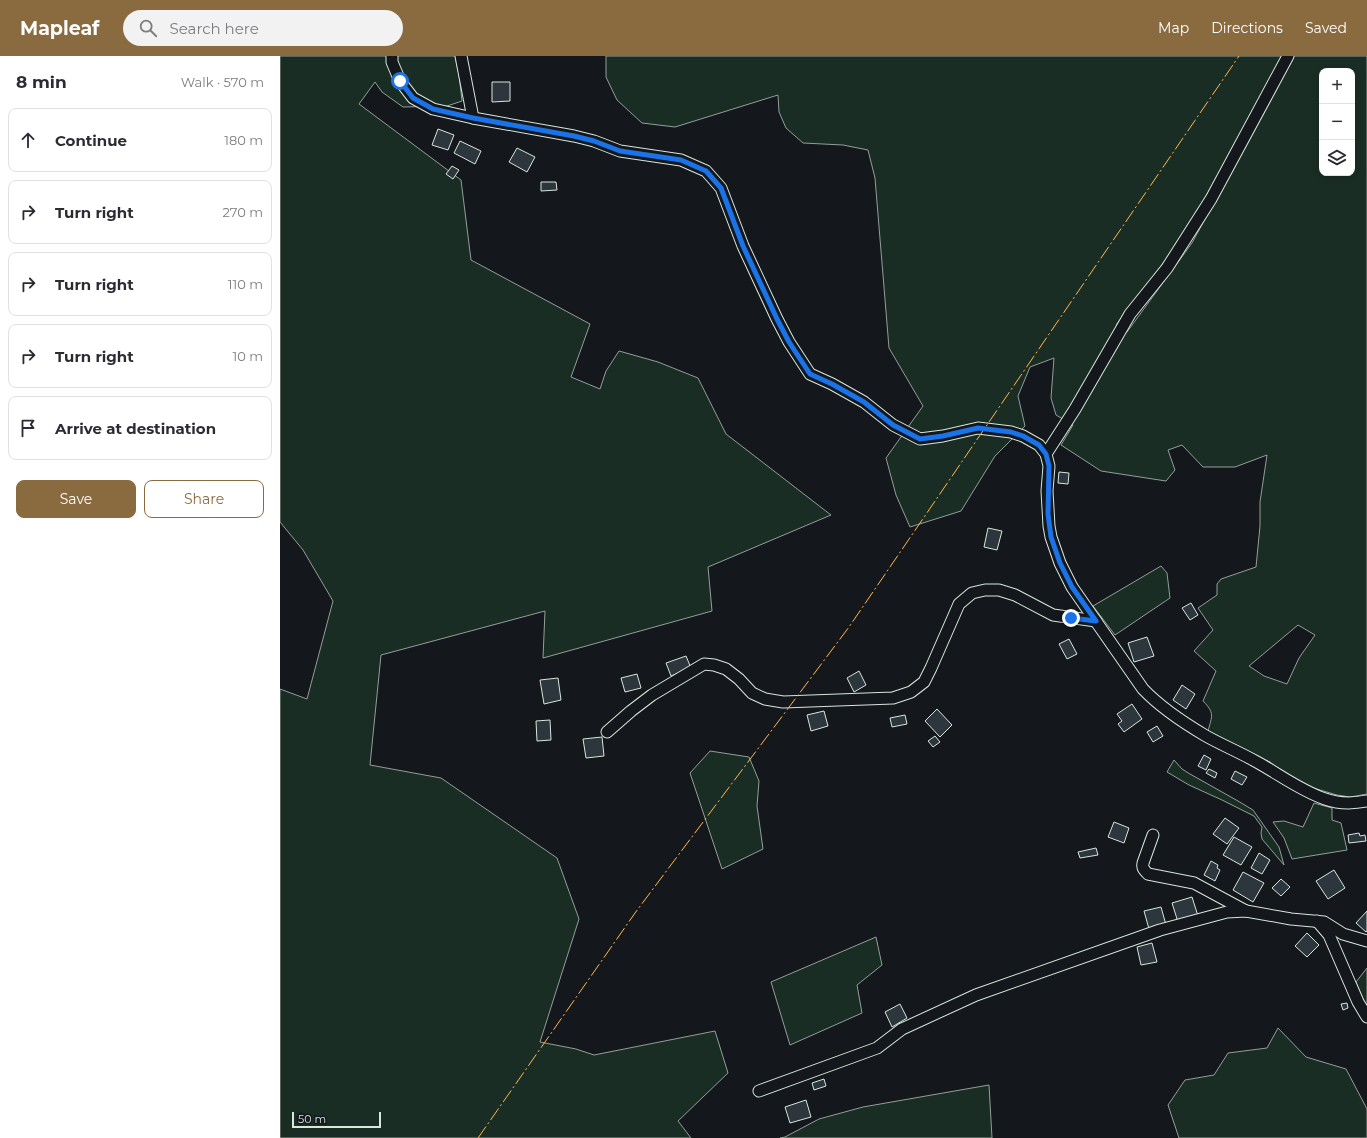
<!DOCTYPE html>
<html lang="en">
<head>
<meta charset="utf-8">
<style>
  body { margin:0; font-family:Montserrat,sans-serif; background:#f2f2f3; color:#2b2b33 }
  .controls { position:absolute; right:12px; top:12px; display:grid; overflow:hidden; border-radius:8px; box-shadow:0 2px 6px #0003 }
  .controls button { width:36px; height:36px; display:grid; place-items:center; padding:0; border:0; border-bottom:1px solid #e1e1e2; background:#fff; color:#2b2b33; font:20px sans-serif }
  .scale { position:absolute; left:12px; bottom:10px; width:89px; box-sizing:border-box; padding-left:4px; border:2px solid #d8e6dc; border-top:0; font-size:11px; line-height:14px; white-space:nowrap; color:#d8e6dc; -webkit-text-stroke:3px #14181c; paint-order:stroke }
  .stop { position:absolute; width:12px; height:12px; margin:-9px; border:3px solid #1a73e8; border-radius:50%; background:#fff }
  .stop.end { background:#1a73e8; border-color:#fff; box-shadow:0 1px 4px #0008 }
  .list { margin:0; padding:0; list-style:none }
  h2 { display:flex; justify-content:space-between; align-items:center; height:52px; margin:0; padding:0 16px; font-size:17px }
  h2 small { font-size:13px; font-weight:400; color:#7c7c81 }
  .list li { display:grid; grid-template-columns:26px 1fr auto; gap:12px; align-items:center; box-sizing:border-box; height:64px; margin:0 8px 8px; padding:0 8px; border:1px solid #e1e1e2; border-radius:8px }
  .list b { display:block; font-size:15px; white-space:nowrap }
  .list em { font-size:13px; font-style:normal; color:#7c7c81 }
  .actions { display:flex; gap:8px; padding:12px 16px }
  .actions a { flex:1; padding:9px 0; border:1px solid #8a6a3f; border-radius:8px; text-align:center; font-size:14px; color:#8a6a3f }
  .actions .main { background:#8a6a3f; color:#fff }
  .icon { flex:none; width:22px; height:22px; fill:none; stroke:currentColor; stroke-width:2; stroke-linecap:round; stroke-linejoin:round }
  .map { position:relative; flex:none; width:1087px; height:1082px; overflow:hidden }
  header { display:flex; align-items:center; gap:24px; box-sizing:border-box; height:56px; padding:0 20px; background:#8a6a3f; color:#fff }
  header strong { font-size:19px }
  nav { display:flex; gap:22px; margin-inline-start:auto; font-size:14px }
  .search { width:280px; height:36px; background:#f2f2f3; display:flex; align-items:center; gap:10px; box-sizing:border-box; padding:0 14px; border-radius:22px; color:#7c7c81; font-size:15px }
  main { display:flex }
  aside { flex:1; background:#fff }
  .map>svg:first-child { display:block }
  .green { fill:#1a2d24; stroke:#939e99; fill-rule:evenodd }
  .building { fill:#2c363c; stroke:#d8e6dc }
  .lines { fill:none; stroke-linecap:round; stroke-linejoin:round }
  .street-casing { stroke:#d8e6dc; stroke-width:13 }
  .street { stroke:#14181c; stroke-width:11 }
  .power { stroke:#ffb74d; stroke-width:1; stroke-dasharray:14 3 2 3; stroke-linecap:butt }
  .route { stroke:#1a73e8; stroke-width:5 }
</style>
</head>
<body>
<header>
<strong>Mapleaf</strong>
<div class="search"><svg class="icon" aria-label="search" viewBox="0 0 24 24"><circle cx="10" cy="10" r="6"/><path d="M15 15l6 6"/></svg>Search here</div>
<nav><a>Map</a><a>Directions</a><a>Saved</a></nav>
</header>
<main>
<aside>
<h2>8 min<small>Walk · 570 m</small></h2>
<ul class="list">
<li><svg class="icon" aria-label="ahead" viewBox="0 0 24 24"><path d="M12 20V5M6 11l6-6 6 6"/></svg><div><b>Continue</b></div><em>180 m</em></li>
<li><svg class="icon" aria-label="right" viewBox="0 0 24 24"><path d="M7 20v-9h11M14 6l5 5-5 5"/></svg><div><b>Turn right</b></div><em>270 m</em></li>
<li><svg class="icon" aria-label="right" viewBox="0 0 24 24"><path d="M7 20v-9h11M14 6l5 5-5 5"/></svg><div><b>Turn right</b></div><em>110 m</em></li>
<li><svg class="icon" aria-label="right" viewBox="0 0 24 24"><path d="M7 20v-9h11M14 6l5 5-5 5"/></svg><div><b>Turn right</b></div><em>10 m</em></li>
<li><svg class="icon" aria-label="arrive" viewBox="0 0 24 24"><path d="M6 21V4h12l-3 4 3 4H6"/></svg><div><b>Arrive at destination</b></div></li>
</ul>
<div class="actions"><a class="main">Save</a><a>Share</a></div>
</aside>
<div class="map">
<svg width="1087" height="1082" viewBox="0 0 1087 1082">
  <rect width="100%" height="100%" fill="#14181c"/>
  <!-- green -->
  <g class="green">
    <polygon points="0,0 175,0 179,19 182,45 167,50 123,51 102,36 95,26 79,48 181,124 191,204 310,268 291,321 320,333 326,315 339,295 378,306 418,322 446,378 551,459 428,511 432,555 263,602 265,555 101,599 90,709 161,722 277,802 299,863 260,986 296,993 314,999 435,975 448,1017 398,1065 411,1082 0,1082 0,633 27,643 53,545 23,494 0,466"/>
    <path d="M326,0H1003L909,173L836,269L847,276L912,187L1014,0H1087V738L1070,741L1057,739L1023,729L990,706L928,675C932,660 935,657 923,645L936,615L914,595L933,574L918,552L937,539V528L941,523L976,511L980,470V446L987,399L955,411H923L902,389L888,394L895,414L886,425L821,415L781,389L793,369L776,359L771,342L774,302L750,311L738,340L745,370L715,400L681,455L630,471L616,439L606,402L643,350L609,292L595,122L588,94L563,89L523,87L506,72L499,56L498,39L395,71L362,67L337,44L326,21ZM1042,15H1072V117H1042ZM1018,569L1035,579L1019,602L1007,628L984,620L969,610Z"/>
    <polygon points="881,510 887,517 890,542 835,579 813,550"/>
    <polygon points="430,695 469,701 479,725 477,750 483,793 442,813 410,717"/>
    <polygon points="894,704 902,713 910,718 958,745 973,754 999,791 1004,809 982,783 981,777 982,771 974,760 942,744 909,729 887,716"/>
    <polygon points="1034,747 1052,752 1052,764 1061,767 1067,794 1012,803 1004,782 993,766 1004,765 1023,771"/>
    <polygon points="596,881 602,909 577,929 582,957 510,989 491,926"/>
    <polygon points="1087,912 1087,952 1076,926"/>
    <polygon points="998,972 1026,1001 1066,1013 1087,1053 1087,1082 899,1082 888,1049 905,1024 934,1019 948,997 987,992"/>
    <polygon points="709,1029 712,1082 500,1082 505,1081 539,1063 583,1051"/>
  </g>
  <!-- building -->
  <g class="building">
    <polygon points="212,26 230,26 230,45 212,46"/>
    <polygon points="158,73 174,79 168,94 152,89"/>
    <polygon points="180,85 201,95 195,108 174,97"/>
    <polygon points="237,92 255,101 247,116 229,106"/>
    <polygon points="172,110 179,114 173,123 166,118"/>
    <polygon points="261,126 276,126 277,134 261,135"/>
    <polygon points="779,416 789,417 788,428 778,427"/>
    <polygon points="708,472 722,475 717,494 704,491"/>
    <polygon points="911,547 918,559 910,564 902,552"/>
    <polygon points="867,581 874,600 854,606 848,587"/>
    <polygon points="789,583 797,598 787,603 779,588"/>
    <polygon points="406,600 411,612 391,620 386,607"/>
    <polygon points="579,615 586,629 574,636 567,622"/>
    <polygon points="357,618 361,632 345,636 341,622"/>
    <polygon points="278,622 281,644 264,648 260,624"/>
    <polygon points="902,629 915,638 906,653 893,644"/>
    <polygon points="852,648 862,663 844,676 838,668 842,665 837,658"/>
    <polygon points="657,653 672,669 660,681 645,665"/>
    <polygon points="544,655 548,670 531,675 527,659"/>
    <polygon points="625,659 627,668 612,671 610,662"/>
    <polygon points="270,664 271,684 257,685 256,665"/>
    <polygon points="877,670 883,680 873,686 867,676"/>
    <polygon points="655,680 660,686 653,691 648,685"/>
    <polygon points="322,681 324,700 306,702 303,683"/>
    <polygon points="924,699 931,703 926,714 918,710"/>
    <polygon points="929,713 937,717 935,722 926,717"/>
    <polygon points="955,715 967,721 962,729 951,723"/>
    <polygon points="945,762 959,772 947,788 933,778"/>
    <polygon points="834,766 849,772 844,787 828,781"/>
    <polygon points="1079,777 1080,780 1085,779 1086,785 1069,787 1068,779"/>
    <polygon points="954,781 972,791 961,809 943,799"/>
    <polygon points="816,792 818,799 800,802 798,796"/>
    <polygon points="979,797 990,804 982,818 971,812"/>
    <polygon points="931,805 938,809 937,812 940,814 935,825 924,819"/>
    <polygon points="1054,814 1065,832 1048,843 1036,825"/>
    <polygon points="963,816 984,827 973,846 953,834"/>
    <polygon points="1001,823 1010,831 1001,840 992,832"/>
    <polygon points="912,841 918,860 898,866 892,847"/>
    <polygon points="881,851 886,869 869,873 864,855"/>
    <polygon points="1087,855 1087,875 1086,876 1076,867"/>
    <polygon points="1027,877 1039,889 1027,901 1015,890"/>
    <polygon points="872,887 877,906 861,909 857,891"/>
    <polygon points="1067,947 1068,952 1063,954 1061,948"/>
    <polygon points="620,948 627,962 612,971 605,956"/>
    <polygon points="544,1023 546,1030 534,1034 532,1027"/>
    <polygon points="526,1044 531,1061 510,1067 505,1051"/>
  </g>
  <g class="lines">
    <defs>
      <g id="street">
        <path d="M112,0V6L120,25L133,42L153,53L193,62L294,80L314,85L340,95L401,104L426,115L441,132L463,190L497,263L509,286L530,318L552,328L584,346L613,369L640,383L663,380L698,372L731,376L743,380L759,389L766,398L769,410L767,435L769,470L771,481L780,507L792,531L863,633C881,652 904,667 926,680C942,689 959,696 975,705C999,718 1019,734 1045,743C1059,748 1072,748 1087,745"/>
        <polyline points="181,0 193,62"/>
        <polyline points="766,398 795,353 850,258 887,212 931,143 1008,0"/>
        <polyline points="327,676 351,655 372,639 424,608 434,609 446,613 459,623 472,637 485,643 503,646 613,642 631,636 644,626 651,612 679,548 692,537 705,534 719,534 735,539 773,559 816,565"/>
        <path d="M873,779L863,807C862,812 864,814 868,818L914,827L966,855"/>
        <polyline points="1037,865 1049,879 1078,946 1087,961"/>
        <polyline points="479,1035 597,992 622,973 696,939 880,874 947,856 966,855 1011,863 1044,866 1063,878 1087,885"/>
      </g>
    </defs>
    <!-- street casing -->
    <use href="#street" class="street-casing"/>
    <!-- street -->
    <use href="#street" class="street"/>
    <!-- power -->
    <polyline class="power" points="198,1082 355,857 569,571 959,0"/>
  </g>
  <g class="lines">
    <!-- route -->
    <polyline class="route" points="120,25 133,42 153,53 193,62 294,80 314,85 340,95 401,104 426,115 441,132 463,190 497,263 509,286 530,318 552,328 584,346 613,369 640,383 663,380 698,372 731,376 743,380 759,389 766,398 769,410 768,458 771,481 780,507 792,531 816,565 791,562"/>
  </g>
</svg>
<div class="controls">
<button>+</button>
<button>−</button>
<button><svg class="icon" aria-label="layers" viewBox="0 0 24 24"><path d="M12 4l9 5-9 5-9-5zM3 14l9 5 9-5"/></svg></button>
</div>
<div class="scale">50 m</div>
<div class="stop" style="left:120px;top:25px"></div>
<div class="stop end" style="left:791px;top:562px"></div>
</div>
</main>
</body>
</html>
